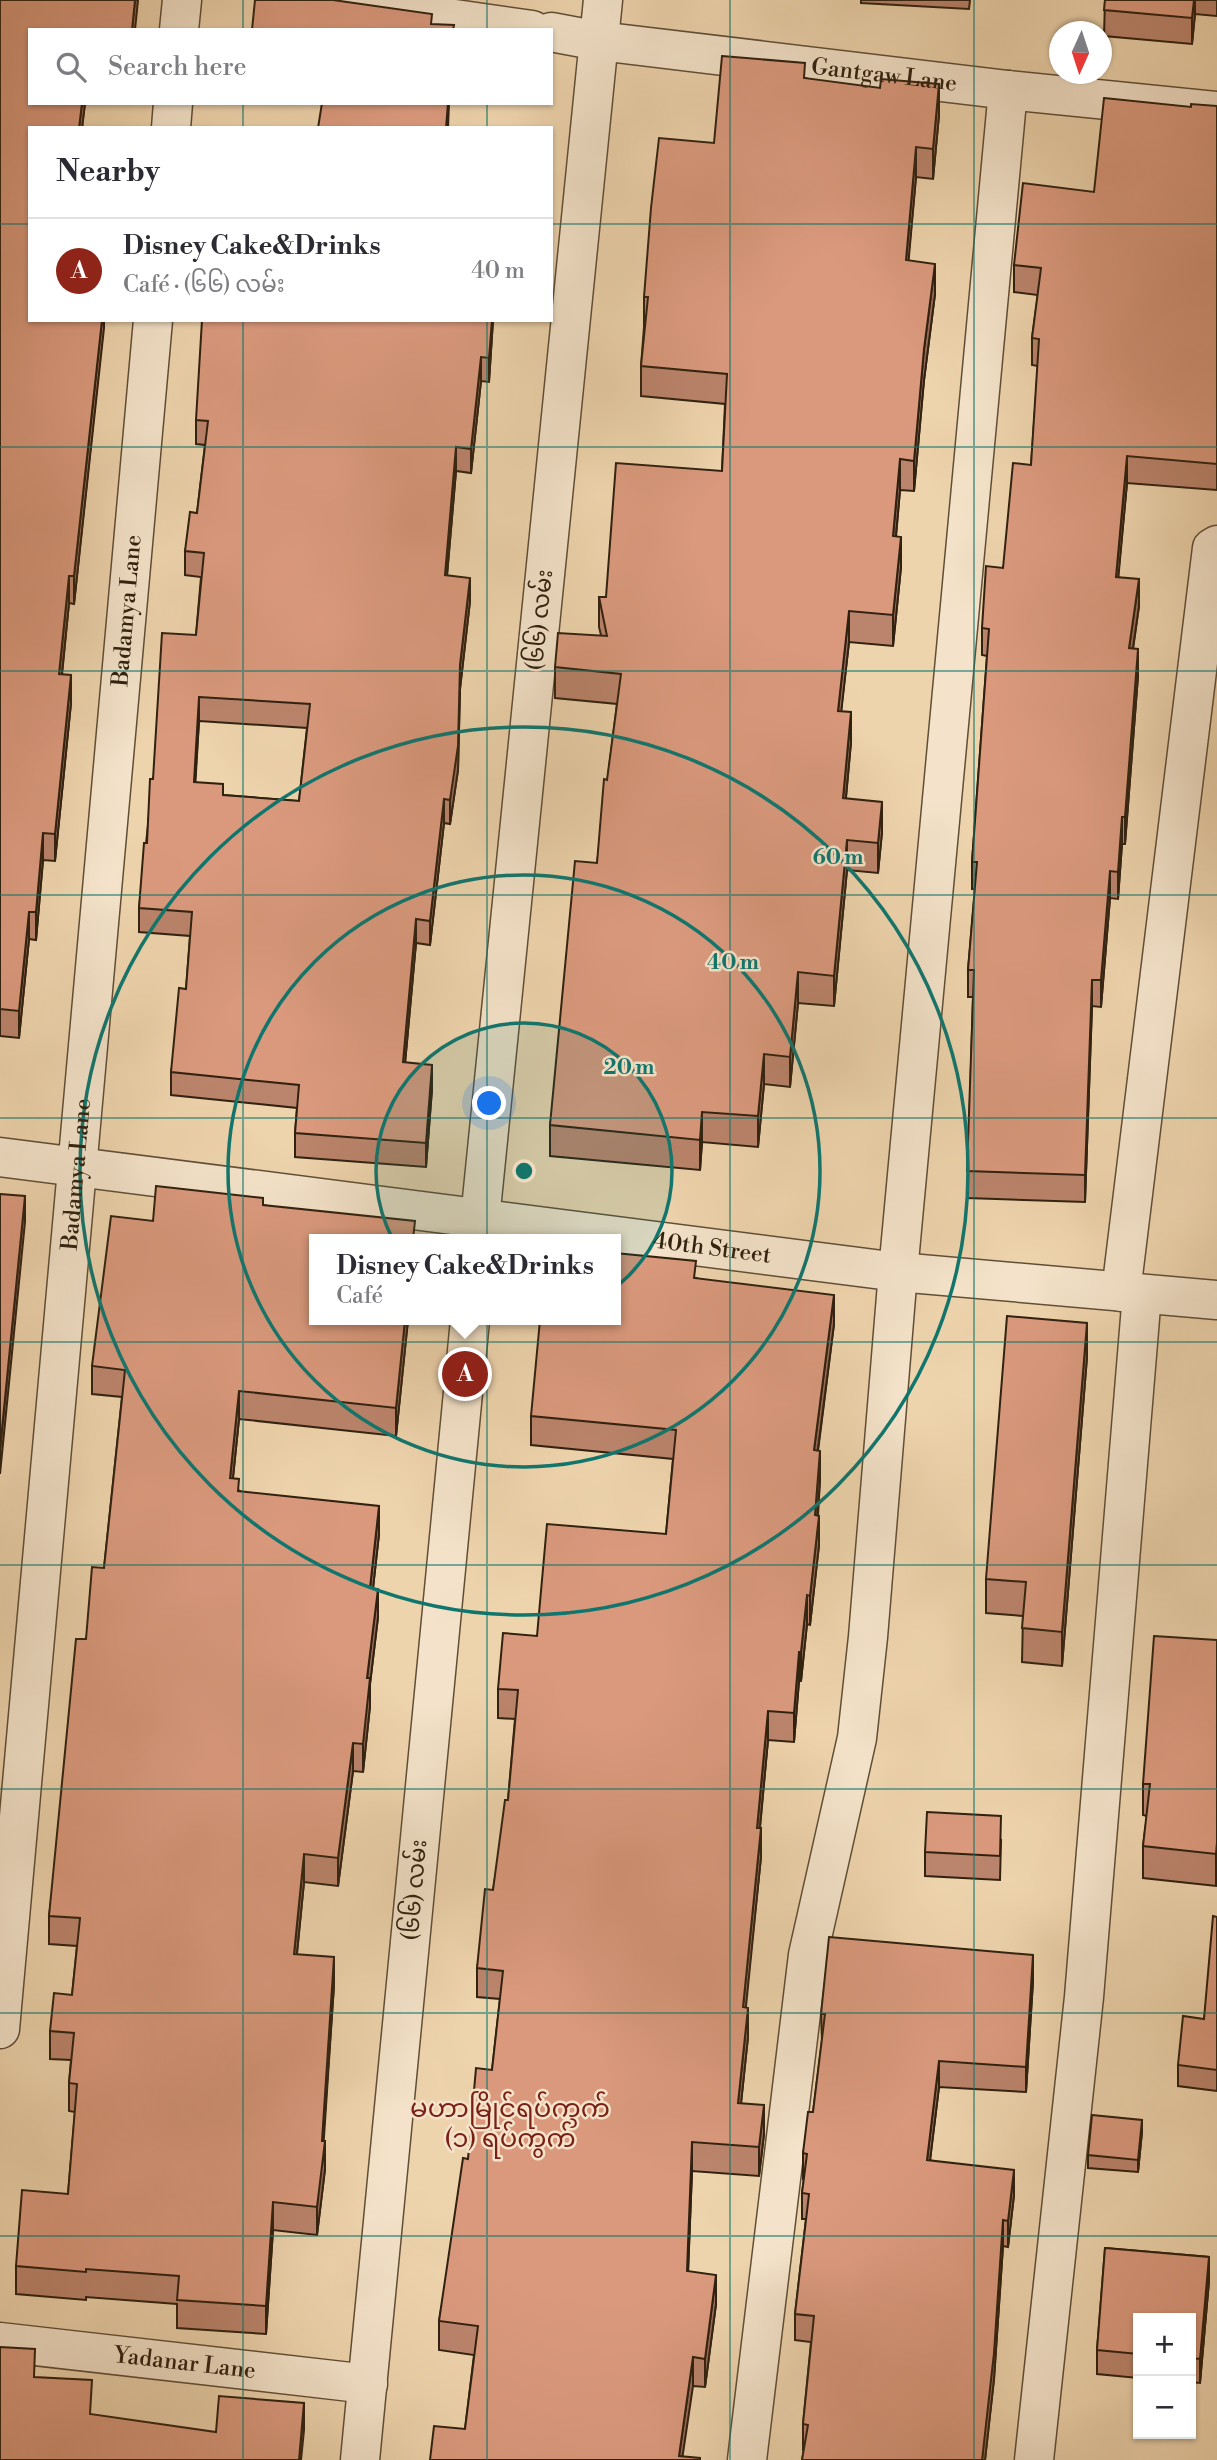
<!DOCTYPE html>
<html lang="en">
<head>
<meta charset="utf-8">
<style>
  body { margin:0; font-family:"Libre Bodoni","Noto Sans Myanmar",serif; background:#f7f7f7; color:#2b2b33 }
  .controls { position:absolute; right:21px; bottom:21px; display:grid; overflow:hidden; border-radius:0px; box-shadow:0 2px 5px #0004 }
  .controls button { width:63px; height:63px; display:grid; place-items:center; padding:0; border:0; border-bottom:2px solid #e1e1e2; background:#fff; color:#2b2b33; font:35px sans-serif }
  .compass { position:absolute; left:1049px; top:21px; width:63px; height:63px; border-radius:50%; background:#fff; box-shadow:0 2px 5px #0004; rotate:183deg }
  .you { position:absolute; left:490px; top:1104px; width:24px; height:24px; margin:-18px; border:5px solid #fff; border-radius:50%; background:#1a73e8; box-shadow:0 0 0 10px #1a73e833 }
  .badge { display:grid; place-items:center; width:46px; height:46px; border-radius:50%; background:#8f2418; color:#fff; font-size:23px; font-weight:700 }
  .pin { position:absolute; translate:-50% -50%; border:4px solid #fff; box-shadow:0 2px 7px #0006 }
  .popup { position:absolute; left:309px; top:1234px; width:312px; height:91px; box-sizing:border-box; display:grid; place-content:center; border-radius:0px; background:#fff; filter:drop-shadow(0 2px 5px #0005); font-size:23px; white-space:nowrap; color:#7c7c81 }
  .popup b { font-size:26px; color:#2b2b33 }
  .popup::after { content:''; position:absolute; left:50%; top:100%; margin-left:-14px; border:14px solid transparent; border-top-color:#fff }
  .list { margin:0; padding:0; list-style:none }
  h2 { display:flex; justify-content:space-between; align-items:center; height:91px; margin:0; padding:0 28px; font-size:30px }
  h2 small { font-size:23px; font-weight:400; color:#7c7c81 }
  .list li { display:grid; grid-template-columns:46px 1fr auto; gap:21px; align-items:center; box-sizing:border-box; height:105px; padding:0 28px; border-top:2px solid #e1e1e2 }
  .list b { display:block; font-size:26px; white-space:nowrap }
  .list p { margin:0; font-size:23px; white-space:nowrap; color:#7c7c81 }
  .list em { font-size:23px; font-style:normal; color:#7c7c81 }
  .icon { flex:none; width:38px; height:38px; fill:none; stroke:currentColor; stroke-width:2; stroke-linecap:round; stroke-linejoin:round }
  .map { position:relative; flex:none; width:1217px; height:2460px; overflow:hidden }
  .search { position:absolute; background:#fff; box-shadow:0 2px 5px #0004; left:28px; top:28px; width:525px; height:77px; display:flex; align-items:center; gap:18px; box-sizing:border-box; padding:0 24px; border-radius:0px; color:#7c7c81; font-size:26px }
  .panel { position:absolute; background:#fff; box-shadow:0 2px 5px #0004; left:28px; top:126px; width:525px; height:196px; border-radius:0px }
  .map>svg:first-child { display:block }
  .lines { fill:none; stroke-linecap:round; stroke-linejoin:round }
  .minor-casing { stroke:#604e37; stroke-width:41 }
  .minor { stroke:#f4e3ca; stroke-width:38 }
  .wall { fill:#bb846c; stroke:#302110; stroke-width:2; fill-rule:evenodd }
  .shaded-wall { fill:#996b58; stroke:#302110; stroke-width:2 }
  .building { fill:#da997d; stroke:#302110; stroke-width:2; fill-rule:evenodd }
  .grid { fill:none; stroke:#0f766e; stroke-width:2; stroke-opacity:0.55 }
  .ring { fill:none; stroke:#0f766e; stroke-width:3.5 }
  .labels { text-anchor:middle; dominant-baseline:central; stroke-width:5; stroke-linejoin:round; paint-order:stroke }
  .street-label { font-size:23px; fill:#302110; stroke:#f4e3ca }
  .quarter-label { font-size:26px; fill:#7a1f14; stroke:#f4e3ca }
  .centre { fill:#0f766e; stroke:#f4e3ca; stroke-width:3.5 }
  .ring-label { font-size:21px; text-anchor:middle; font-weight:bold; fill:#0f766e; stroke:#f4e3ca; stroke-width:5; stroke-linejoin:round; paint-order:stroke }
</style>
</head>
<body>
<div class="map">
<svg width="1217" height="2460" viewBox="0 0 1217 2460">
  <rect width="100%" height="100%" fill="#eed4ad"/>
  <filter id="stains"><feTurbulence type="fractalNoise" baseFrequency=".00286" numOctaves="4"/><feColorMatrix values="0 0 0 0 .2 0 0 0 0 .09 0 0 0 0 .02 0 0 0 .5 -.17"/></filter>
  <radialGradient id="worn" r=".72"><stop offset=".6" stop-color="#630" stop-opacity="0"/><stop offset="1" stop-color="#630" stop-opacity=".3"/></radialGradient>
  <g class="lines">
    <defs>
      <g id="minor">
        <polyline points="321,0 532,30"/>
        <polyline points="179,30 182,0"/>
        <path id="s1" d="M551,32L599,41L1008,90L1217,111"/>
        <polyline points="171,128 173,103"/>
        <path id="s2" d="M0,1157L898,1272L1217,1300"/>
        <polyline points="478,1239 603,0"/>
        <polyline points="1121,1292 1212,548 1217,545"/>
        <path id="s3" d="M0,2029L153,320"/>
        <path id="s4" d="M0,2342L368,2384"/>
        <polyline points="360,2460 470,1320"/>
        <polyline points="747,2460 808,1955 857,1738 868,1637 898,1272 1008,90"/>
        <polyline points="1034,2460 1084,1997 1142,1294"/>
      </g>
    </defs>
    <!-- minor casing -->
    <use href="#minor" class="minor-casing"/>
    <!-- minor -->
    <use href="#minor" class="minor"/>
  </g>
  <!-- wall -->
  <g class="wall">
    <polygon points="0,0 30,30 30,103 85,103 82,128 30,128 30,320 104,320 74,604 69,603 62,675 71,703 55,861 43,860 36,940 29,939 19,1038 0,1036"/>
    <polygon points="861,0 970,0 969,9 861,3"/>
    <polygon points="1105,0 1217,0 1217,16 1195,14 1192,44 1104,36"/>
    <polygon points="805,78 939,115 933,179 916,177 908,261 935,294 924,380 914,491 900,490 896,537 901,567 893,646 849,642 841,711 851,742 846,798 882,832 878,873 847,870 834,1006 798,1003 790,1087 764,1084 758,1147 702,1142 700,1170 550,1156 550,1125 597,863 617,704 555,698 555,667 601,635 599,627 599,597 606,597 722,471 725,404 641,396 641,366 644,327 644,297 714,143"/>
    <polygon points="1217,106 1217,490 1127,483 1118,577 1139,606 1133,649 1138,676 1125,844 1122,844 1118,899 1110,898 1101,1007 1092,1006 1085,1202 967,1198 973,997 968,997 968,970 975,889 972,889 972,862 987,656 982,655 982,628 1003,568 1031,465 1038,366 1032,365 1032,338 1038,295 1014,292 1014,265 1094,192 1191,107"/>
    <path d="M493,320L489,382L481,381L471,473L456,471L447,575L470,601L460,689L458,770L450,824L444,823L430,945L416,943L405,1063L432,1089L426,1167L295,1157V1133L297,1108L171,1095V1072L186,989L190,936L139,932V908L153,779L196,635L201,577L185,575V551L197,513L205,445L196,444V420ZM199,721L307,728L299,801L223,795L195,782Z"/>
    <polygon points="263,1205 415,1239 314,1320 408,1320 396,1436 239,1419 233,1478 239,1491 379,1534 373,1588 378,1617 370,1684 370,1706 363,1772 353,1771 338,1886 304,1882 297,1954 334,1985 323,2141 325,2169 317,2235 273,2230 266,2334 177,2328 177,2304 86,2297 86,2300 16,2294 16,2266 68,2194 75,2112 69,2111 69,2083 71,2060 50,2059 50,2031 72,1995 77,1946 49,1944 49,1916 86,1639 104,1568 122,1397 92,1394 92,1366 153,1221"/>
    <polygon points="696,1278 834,1324 818,1451 820,1480 818,1516 819,1545 810,1625 807,1624 801,1681 799,1681 794,1742 768,1740 760,1828 761,1857 745,2008 748,2037 741,2103 764,2134 759,2176 692,2171 688,2271 716,2304 705,2387 693,2386 465,2429 474,2355 439,2350 439,2321 468,2159 492,2070 500,1999 477,1997 477,1968 493,1890 508,1800 515,1719 498,1718 498,1689 537,1636 666,1534 673,1459 531,1445 531,1416"/>
    <polygon points="1087,1357 1062,1666 1022,1662 1023,1616 986,1613 986,1579"/>
    <polygon points="1217,1640 1217,1874 1216,1886 1143,1878 1143,1846 1147,1816 1143,1815 1143,1784"/>
    <polygon points="1001,1840 1000,1880 925,1876 925,1852"/>
    <polygon points="1217,1917 1217,2091 1178,2086 1178,2065 1204,2019"/>
    <polygon points="1033,1981 1026,2092 939,2087 930,2160 1014,2195 1008,2247 1003,2246 994,2379 985,2460 802,2460 804,2450 803,2450 803,2424 811,2342 795,2340 795,2314 806,2219 802,2219 802,2193 804,2179 803,2179 803,2153 813,2112 822,2040 821,2014"/>
    <polygon points="1142,2132 1138,2172 1088,2168 1088,2155"/>
    <polygon points="1105,2248 1209,2257 1209,2281 1200,2383 1191,2382 1191,2318 1138,2318 1138,2378 1097,2374 1097,2350"/>
  </g>
  <!-- shaded-wall -->
  <g class="shaded-wall">
    <polygon points="135,0 138,0 135,30 132,30"/>
    <polygon points="1194,0 1195,0 1195,14 1192,44 1192,18"/>
    <polygon points="939,84 939,115 933,179 933,149"/>
    <polygon points="82,103 85,103 82,128 79,128"/>
    <polygon points="448,103 449,103 448,128 446,128"/>
    <polygon points="916,147 916,177 906,290 906,260"/>
    <polygon points="935,264 935,294 924,380 914,491 914,461 924,349"/>
    <polygon points="102,320 104,320 104,328 74,604 74,576"/>
    <polygon points="492,320 493,320 489,382 489,358"/>
    <polygon points="481,357 481,381 471,473 471,449"/>
    <polygon points="456,447 456,471 445,599 445,575"/>
    <polygon points="1127,456 1127,483 1116,603 1116,577"/>
    <polygon points="900,459 900,490 893,567 893,536"/>
    <polygon points="901,537 901,567 893,646 893,615"/>
    <polygon points="69,576 69,603 59,702 59,674"/>
    <polygon points="470,578 470,601 460,689 458,770 450,824 450,800 460,665"/>
    <polygon points="1139,579 1139,606 1129,675 1129,648"/>
    <polygon points="849,611 849,642 838,741 838,711"/>
    <polygon points="1138,649 1138,676 1125,844 1125,817"/>
    <polygon points="71,675 71,703 55,861 55,834"/>
    <polygon points="199,697 199,721 194,806 194,782"/>
    <polygon points="851,712 851,742 843,828 843,798"/>
    <polygon points="444,799 444,823 430,945 430,921"/>
    <polygon points="882,802 882,832 878,873 878,843"/>
    <polygon points="1122,817 1122,844 1118,899 1118,872"/>
    <polygon points="43,833 43,860 36,940 36,912"/>
    <polygon points="847,840 847,870 834,1006 834,976"/>
    <polygon points="1110,871 1110,898 1101,1007 1101,980"/>
    <polygon points="29,912 29,939 19,1038 19,1011"/>
    <polygon points="416,919 416,943 403,1086 403,1062"/>
    <polygon points="798,972 798,1003 790,1087 790,1057"/>
    <polygon points="1092,980 1092,1006 1085,1202 1085,1175"/>
    <polygon points="764,1054 764,1084 758,1147 758,1116"/>
    <polygon points="432,1065 432,1089 426,1167 426,1143"/>
    <polygon points="702,1112 702,1142 700,1170 700,1140"/>
    <polygon points="25,1196 25,1222 0,1474 0,1449"/>
    <polygon points="834,1295 834,1324 814,1479 814,1450"/>
    <polygon points="405,1320 408,1320 396,1436 396,1408"/>
    <polygon points="1087,1323 1087,1357 1062,1666 1062,1632"/>
    <polygon points="239,1391 239,1419 230,1506 230,1478"/>
    <polygon points="820,1451 820,1480 815,1544 815,1515"/>
    <polygon points="379,1506 379,1534 370,1616 370,1588"/>
    <polygon points="819,1516 819,1545 810,1625 810,1596"/>
    <polygon points="378,1589 378,1617 370,1684 370,1706 363,1772 363,1744 367,1678"/>
    <polygon points="807,1595 807,1624 801,1681 801,1652"/>
    <polygon points="799,1652 799,1681 794,1742 794,1713"/>
    <polygon points="768,1711 768,1740 757,1857 757,1828"/>
    <polygon points="353,1743 353,1771 338,1886 338,1858"/>
    <polygon points="761,1828 761,1857 743,2036 743,2007"/>
    <polygon points="1217,1842 1217,1874 1216,1886 1216,1854"/>
    <polygon points="304,1854 304,1882 294,1982 294,1954"/>
    <polygon points="1033,1955 1033,1981 1026,2092 1026,2067"/>
    <polygon points="334,1957 334,1985 322,2167 325,2141 325,2169 317,2235 317,2207"/>
    <polygon points="748,2008 748,2037 738,2132 738,2103"/>
    <polygon points="939,2061 939,2087 927,2185 927,2160"/>
    <polygon points="764,2105 764,2134 759,2176 759,2147"/>
    <polygon points="1142,2120 1142,2132 1138,2172 1138,2160"/>
    <polygon points="692,2142 692,2171 687,2300 687,2271"/>
    <polygon points="1014,2170 1014,2195 1008,2247 1008,2221"/>
    <polygon points="273,2202 273,2230 266,2334 266,2306"/>
    <polygon points="1003,2220 1003,2246 994,2379 985,2460 982,2460"/>
    <polygon points="1209,2257 1209,2281 1200,2383 1200,2359"/>
    <polygon points="716,2275 716,2304 705,2387 705,2359"/>
    <polygon points="693,2357 693,2386 682,2460 679,2456"/>
    <polygon points="304,2403 304,2430 301,2460 299,2460"/>
  </g>
  <!-- building -->
  <g class="building">
    <polygon points="0,0 135,0 132,30 30,30 30,103 82,103 79,128 30,128 30,320 102,320 74,576 69,576 59,674 71,675 55,834 43,833 36,912 29,912 19,1011 0,1009"/>
    <polygon points="255,0 333,0 432,14 431,24 454,25 453,30 252,30"/>
    <polygon points="1105,0 1194,0 1192,18 1104,10"/>
    <polygon points="722,56 805,63 804,78 880,88 881,79 939,84 933,149 916,147 906,260 935,264 924,349 914,461 900,459 893,536 901,537 893,615 849,611 838,711 851,712 843,798 882,802 878,843 847,840 834,976 798,972 790,1057 764,1054 758,1116 702,1112 700,1140 550,1125 575,861 597,863 604,779 607,780 621,674 555,667 558,633 607,636 599,597 606,597 616,463 722,471 727,374 641,366 648,297 644,297 651,208 659,138 714,143"/>
    <polygon points="1104,98 1191,107 1191,104 1217,106 1217,464 1127,456 1116,577 1139,579 1129,648 1138,649 1125,817 1122,817 1118,872 1110,871 1101,980 1092,980 1085,1175 967,1171 974,970 968,970 977,862 972,862 989,629 982,628 986,566 1003,568 1013,463 1031,465 1039,339 1032,338 1041,268 1014,265 1023,183 1094,192"/>
    <polygon points="322,103 448,103 446,128 318,128"/>
    <path d="M202,320H492L489,358L481,357L471,449L456,447L445,575L470,578L460,665L458,746L450,800L444,799L430,921L416,919L403,1062L432,1065L426,1143L295,1133L299,1085L171,1072L179,988L186,989L192,912L139,908L144,843H147L150,779H153L162,633L196,635L204,553L185,551L190,512L197,513L208,421L196,420ZM199,697L310,704L299,801L223,795V784L194,782Z"/>
    <polygon points="156,1186 263,1198 263,1205 415,1221 413,1239 314,1239 314,1320 405,1320 396,1408 239,1391 230,1478 239,1479 238,1491 379,1506 370,1588 378,1589 367,1678 370,1678 363,1744 353,1743 338,1858 304,1854 294,1954 334,1957 322,2141 325,2141 317,2207 273,2202 266,2306 177,2300 179,2276 86,2269 86,2272 16,2266 22,2190 68,2194 77,2084 69,2083 74,2033 50,2031 54,1993 72,1995 80,1918 49,1916 76,1639 86,1639 92,1567 104,1568 125,1370 92,1366 111,1216 153,1221"/>
    <polygon points="0,1194 25,1196 0,1449"/>
    <polygon points="615,1253 696,1261 694,1278 834,1295 814,1450 820,1451 815,1515 819,1516 810,1596 807,1595 801,1652 799,1652 794,1713 768,1711 757,1828 761,1828 743,2007 748,2008 738,2103 764,2105 759,2147 692,2142 687,2271 716,2275 705,2359 693,2357 679,2456 700,2458 700,2460 430,2460 434,2426 465,2429 478,2326 439,2321 463,2158 468,2159 476,2068 492,2070 503,1971 477,1968 485,1889 493,1890 505,1800 508,1800 518,1690 498,1689 503,1633 537,1636 547,1524 666,1534 676,1430 531,1416 540,1320 615,1320"/>
    <polygon points="1007,1316 1087,1323 1062,1632 1022,1628 1026,1582 986,1579"/>
    <polygon points="1154,1636 1217,1640 1217,1842 1216,1854 1143,1846 1150,1784 1143,1784"/>
    <polygon points="927,1812 1001,1816 1000,1856 925,1852"/>
    <polygon points="1213,1916 1217,1917 1217,2070 1178,2065 1183,2016 1204,2019"/>
    <polygon points="829,1937 1033,1955 1026,2067 939,2061 927,2160 1014,2170 1008,2221 1003,2220 994,2353 982,2460 802,2460 808,2425 803,2424 814,2316 795,2314 809,2194 802,2193 807,2154 803,2153 808,2112 813,2112 825,2014 821,2014"/>
    <polygon points="1092,2115 1142,2120 1138,2160 1088,2155"/>
    <polygon points="1105,2248 1209,2257 1200,2359 1191,2358 1191,2318 1138,2318 1138,2354 1097,2350"/>
    <polygon points="0,2347 35,2349 34,2377 92,2380 90,2414 216,2432 219,2396 304,2403 299,2460 0,2460"/>
  </g>
  <!-- grid -->
  <path class="grid" d="M243,0V30M487,0V30M730,0V2460M974,0V2460M243,103V128M487,103V128M0,224H30M551,224H1217M243,320V2460M487,320V2460M0,447H1217M0,671H1217M0,895H1217M0,1118H1217M0,1342H1217M0,1565H1217M0,1789H1217M0,2013H1217M0,2236H1217"/>
  <!-- distance rings -->
  <circle cx="524" cy="1171" r="148" fill="#0f766e" fill-opacity=".12"/>
  <g class="ring">
    <circle cx="524" cy="1171" r="148"/>
    <circle cx="524" cy="1171" r="296"/>
    <circle cx="524" cy="1171" r="444"/>
  </g>
  <g class="labels">
    <!-- street labels -->
    <g class="street-label">
      <text stroke="none"><textPath href="#s1" startOffset="336">Gantgaw Lane</textPath></text>
      <text stroke="none"><textPath href="#s3" startOffset="1424">Badamya Lane</textPath></text>
      <text transform="translate(540 620) rotate(-84)">(၆၆) လမ်း</text>
      <text stroke="none"><textPath href="#s3" startOffset="858">Badamya Lane</textPath></text>
      <text stroke="none"><textPath href="#s2" startOffset="718">40th Street</textPath></text>
      <text transform="translate(415 1890) rotate(-85)">(၆၆) လမ်း</text>
      <text stroke="none"><textPath href="#s4" startOffset="186">Yadanar Lane</textPath></text>
    </g>
    <!-- quarter labels -->
    <g class="quarter-label">
      <text x="510" y="2109">မဟာမြိုင်ရပ်ကွက်<tspan x="510" dy="30">(၁) ရပ်ကွက်</tspan></text>
    </g>
  </g>
  <circle cx="524" cy="1171" r="10" class="centre"/>
  <g class="ring-label">
    <text x="838" y="864">60 m</text>
    <text x="733" y="969">40 m</text>
    <text x="629" y="1074">20 m</text>
  </g>
  <rect width="100%" height="100%" filter="url(#stains)"/>
  <rect width="100%" height="100%" fill="url(#worn)"/>
</svg>
<div class="controls">
<button>+</button>
<button>−</button>
</div>
<svg class="compass" viewBox="-18 -18 36 36"><path d="M0-13l5 13h-10z" fill="#e53935"/><path d="M0 13l5-13h-10z" fill="#7c7c81"/></svg>
<div class="you"></div>
<div class="pin badge" style="left:465px;top:1374px">A</div>
<div class="popup"><b>Disney Cake&amp;Drinks</b>Café</div>
<div class="search"><svg class="icon" aria-label="search" viewBox="0 0 24 24"><circle cx="10" cy="10" r="6"/><path d="M15 15l6 6"/></svg>Search here</div>
<section class="panel">
<h2>Nearby<small></small></h2>
<ul class="list">
<li><span class="badge">A</span><div><b>Disney Cake&amp;Drinks</b><p>Café · (၆၆) လမ်း</p></div><em>40 m</em></li>
</ul>
</section>
</div>
</body>
</html>
